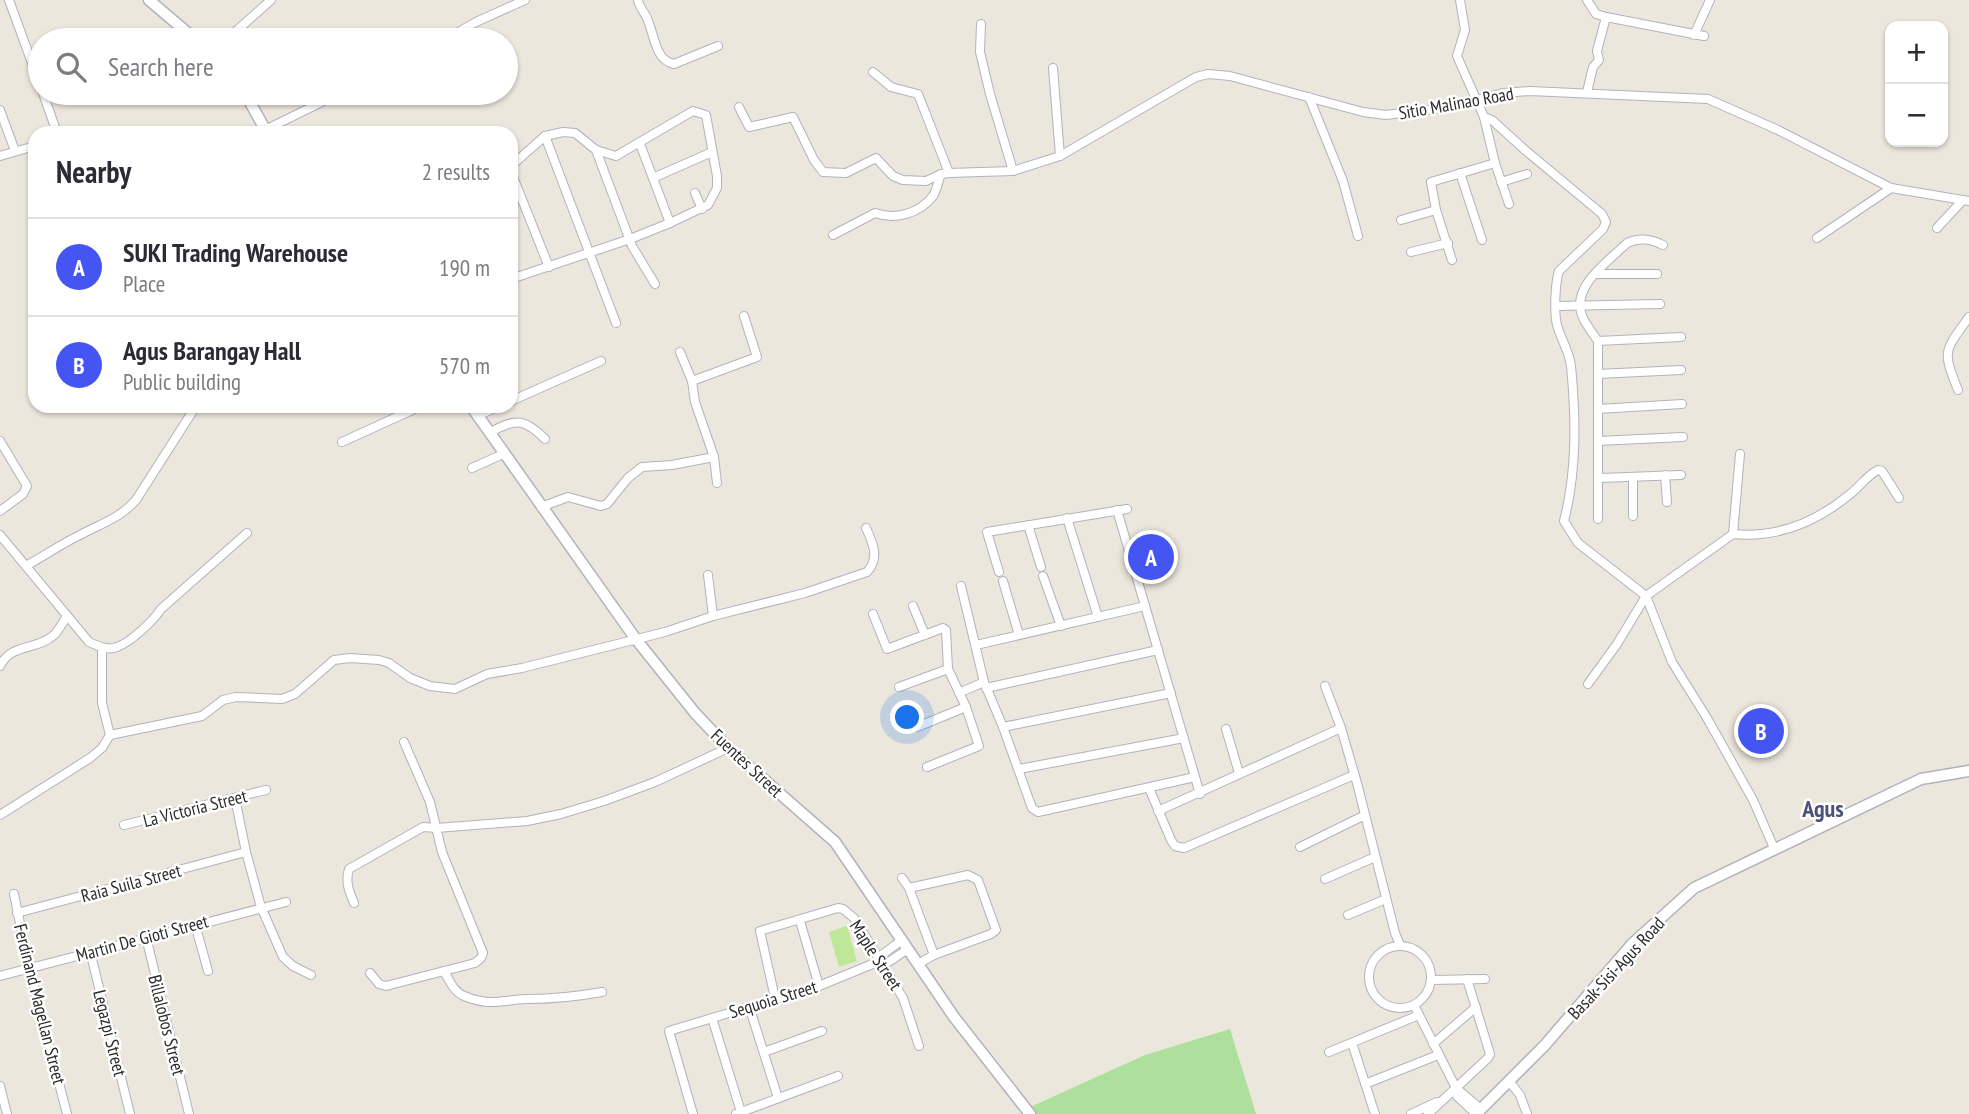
<!DOCTYPE html>
<html lang="en">
<head>
<meta charset="utf-8">
<style>
  body { margin:0; font-family:"PT Sans Narrow",sans-serif; background:#f7f7f7; color:#2b2b33 }
  .controls { position:absolute; right:21px; top:21px; display:grid; overflow:hidden; border-radius:14px; box-shadow:0 2px 5px #0004 }
  .controls button { width:63px; height:63px; display:grid; place-items:center; padding:0; border:0; border-bottom:2px solid #e1e1e2; background:#fff; color:#2b2b33; font:35px sans-serif }
  .you { position:absolute; left:908px; top:718px; width:24px; height:24px; margin:-18px; border:5px solid #fff; border-radius:50%; background:#1a73e8; box-shadow:0 0 0 10px #1a73e833 }
  .badge { display:grid; place-items:center; width:46px; height:46px; border-radius:50%; background:#4455f2; color:#fff; font-size:23px; font-weight:700 }
  .pin { position:absolute; translate:-50% -50%; border:4px solid #fff; box-shadow:0 2px 7px #0006 }
  .list { margin:0; padding:0; list-style:none }
  h2 { display:flex; justify-content:space-between; align-items:center; height:91px; margin:0; padding:0 28px; font-size:30px }
  h2 small { font-size:23px; font-weight:400; color:#7c7c81 }
  .list li { display:grid; grid-template-columns:46px 1fr auto; gap:21px; align-items:center; box-sizing:border-box; height:98px; padding:0 28px; border-top:2px solid #e1e1e2 }
  .list b { display:block; font-size:26px; white-space:nowrap }
  .list p { margin:0; font-size:23px; white-space:nowrap; color:#7c7c81 }
  .list em { font-size:23px; font-style:normal; color:#7c7c81 }
  .icon { flex:none; width:38px; height:38px; fill:none; stroke:currentColor; stroke-width:2; stroke-linecap:round; stroke-linejoin:round }
  .map { position:relative; flex:none; width:1969px; height:1114px; overflow:hidden }
  .search { position:absolute; background:#fff; box-shadow:0 2px 5px #0004; left:28px; top:28px; width:490px; height:77px; display:flex; align-items:center; gap:18px; box-sizing:border-box; padding:0 24px; border-radius:38px; color:#7c7c81; font-size:26px }
  .panel { position:absolute; background:#fff; box-shadow:0 2px 5px #0004; left:28px; top:126px; width:490px; height:287px; border-radius:21px }
  .map>svg:first-child { display:block }
  .grass { fill:#ade09c }
  .pitch { fill:#bfe798 }
  .lines { fill:none; stroke-linecap:round; stroke-linejoin:round }
  .street-casing { stroke:#b1b2be; stroke-width:10 }
  .secondary-casing { stroke:#b1b2be; stroke-width:13 }
  .street { stroke:#fff; stroke-width:8 }
  .secondary { stroke:#fff; stroke-width:10 }
  .labels { text-anchor:middle; dominant-baseline:central; stroke-width:5; stroke-linejoin:round; paint-order:stroke }
  .street-label { font-size:18px; fill:#2b2b2b; stroke:#fff }
  .district-label { font-size:24px; font-weight:bold; fill:#4d517a; stroke:#fff }
</style>
</head>
<body>
<div class="map">
<svg width="1969" height="1114" viewBox="0 0 1969 1114">
  <rect width="100%" height="100%" fill="#ece7dd"/>
  <!-- grass -->
  <polygon class="grass" points="1230,1029 1256,1114 1034,1114 1028,1108 1145,1055"/>
  <!-- pitch -->
  <polygon class="pitch" points="847,926 857,961 839,967 829,932"/>
  <g class="lines">
    <defs>
      <g id="street">
        <polyline points="9,0 40,85"/>
        <path d="M638,0C639,8 646,13 648,21C655,37 655,60 674,64L718,46"/>
        <polyline points="1460,0 1465,30 1457,56 1484,117 1495,163 1509,204"/>
        <polyline points="1587,0 1596,14 1606,17 1704,36"/>
        <polyline points="981,24 980,52 990,94 1013,171"/>
        <polyline points="1694,35 1710,0"/>
        <polyline points="226,40 271,0"/>
        <polyline points="444,40 476,22 525,0"/>
        <polyline points="1053,68 1060,156"/>
        <polyline points="873,72 891,87 918,94 949,173"/>
        <polyline points="1587,92 1593,67 1599,60 1597,51 1606,17"/>
        <polyline points="43,93 57,133"/>
        <polyline points="1309,97 1343,181 1358,236"/>
        <polyline points="739,107 749,127 793,117 814,160 823,172 846,173 876,158 893,176 903,180 926,181 941,174 949,173 1013,171 1060,156 1196,77 1208,74 1230,76 1363,112 1386,115 1451,107 1503,93 1530,91 1708,99 1778,130 1891,188 1969,201"/>
        <polyline points="0,110 15,151"/>
        <path d="M1484,117L1492,120L1525,150L1602,214L1606,222L1603,229L1559,271C1555,283 1554,313 1557,325C1561,339 1569,351 1571,366C1576,418 1577,470 1564,521L1578,543L1646,596L1672,662L1707,718L1753,800L1774,848"/>
        <polyline points="265,130 340,93"/>
        <polyline points="545,136 616,323"/>
        <polyline points="640,144 670,223"/>
        <polyline points="596,150 632,246 655,284"/>
        <polyline points="0,156 35,146"/>
        <polyline points="511,166 545,136 563,132 575,133 596,150 616,156 693,111 706,115 717,176 717,188 708,205 670,223 630,239 511,279"/>
        <polyline points="511,172 549,267"/>
        <polyline points="1460,173 1482,240"/>
        <polyline points="653,178 712,152"/>
        <polyline points="1501,182 1527,174"/>
        <polyline points="695,193 702,209"/>
        <polyline points="1401,220 1436,210"/>
        <polyline points="1937,228 1963,200"/>
        <path d="M833,235L875,213C895,220 919,214 933,196C937,190 938,181 941,174"/>
        <polyline points="1817,238 1891,188"/>
        <polyline points="1411,252 1448,243"/>
        <polyline points="1452,260 1436,210 1431,182 1495,163"/>
        <polyline points="1596,274 1657,274"/>
        <polyline points="1557,306 1660,304"/>
        <polyline points="1598,341 1681,337"/>
        <polyline points="680,352 692,381 695,402 714,457 717,483"/>
        <polyline points="1598,374 1681,370"/>
        <polyline points="692,381 757,357 744,316"/>
        <path d="M1958,390C1942,350 1944,352 1969,317"/>
        <polyline points="511,401 601,361"/>
        <polyline points="1598,409 1682,404"/>
        <polyline points="477,416 499,406"/>
        <path d="M489,433C515,418 524,418 545,439"/>
        <polyline points="0,441 27,486 23,494 0,511"/>
        <polyline points="1598,441 1683,437"/>
        <polyline points="342,442 421,406"/>
        <polyline points="472,468 503,454"/>
        <polyline points="1665,475 1667,502"/>
        <polyline points="1633,477 1633,516"/>
        <polyline points="1600,478 1681,475"/>
        <polyline points="541,507 568,497 601,506 607,504 628,478 642,467 672,465 714,457"/>
        <polyline points="1117,510 1200,794"/>
        <polyline points="1067,518 1098,617"/>
        <path d="M1598,519V341C1593,334 1587,326 1583,318C1569,287 1608,262 1627,243C1640,237 1650,239 1663,245"/>
        <polyline points="1028,525 1041,567"/>
        <polyline points="1733,534 1740,454"/>
        <path d="M0,535L89,642C98,646 108,651 117,647C131,642 153,621 161,609L247,533"/>
        <path d="M26,566C44,556 61,544 80,535C102,523 119,519 136,500L196,406"/>
        <polyline points="999,572 987,532 1127,509"/>
        <polyline points="708,575 713,616"/>
        <polyline points="1043,576 1061,626"/>
        <polyline points="1003,581 1019,635"/>
        <polyline points="961,586 984,682 1003,727 1032,808 1038,812 1195,777"/>
        <polyline points="913,606 925,635"/>
        <polyline points="873,614 887,649 943,628 946,630 948,669 966,707 979,746 927,767"/>
        <polyline points="976,645 1145,606"/>
        <path d="M0,666C11,643 36,651 54,635C59,630 63,622 67,616"/>
        <path d="M1588,684L1617,644L1646,596L1733,534C1776,538 1815,523 1849,495C1859,488 1866,476 1878,470L1882,471L1899,498"/>
        <polyline points="1325,686 1341,728 1357,783 1395,933 1400,945"/>
        <polyline points="899,687 948,669"/>
        <polyline points="986,688 1158,650"/>
        <polyline points="959,693 984,682"/>
        <polyline points="917,727 966,707"/>
        <polyline points="1003,727 1171,693"/>
        <polyline points="1226,729 1239,773"/>
        <path d="M110,735L202,716L223,700L236,697L282,699L295,694L334,660L350,658L379,660L389,663L410,678L430,686L455,689L487,674L522,668L665,632L713,616L805,593L867,572C880,558 873,543 866,528"/>
        <polyline points="1019,769 1184,738"/>
        <polyline points="1149,788 1171,840 1175,846 1184,848 1354,775"/>
        <polyline points="235,798 246,852 261,907 283,957 293,966 311,975"/>
        <polyline points="1158,811 1341,728"/>
        <polyline points="0,815 90,758 102,748 110,735 102,703 102,648"/>
        <polyline points="124,825 266,790"/>
        <polyline points="1300,847 1365,815"/>
        <polyline points="902,878 909,888 934,955"/>
        <polyline points="1325,879 1375,857"/>
        <polyline points="909,888 968,875 978,880 996,930 991,934 934,955 918,964"/>
        <polyline points="14,894 29,967 67,1114"/>
        <path d="M354,903C349,891 345,882 349,869L423,827L437,828L527,821L561,814L604,801L655,782L728,748"/>
        <polyline points="17,913 246,852"/>
        <polyline points="1348,915 1386,899"/>
        <polyline points="800,921 819,986"/>
        <polyline points="195,924 208,971"/>
        <polyline points="146,937 189,1114"/>
        <circle cx="1400" cy="977" r="31"/>
        <polyline points="90,951 130,1114"/>
        <polyline points="881,964 884,965 908,949"/>
        <path d="M444,971C449,980 454,992 464,996C491,1007 501,1000 527,999C556,999 574,997 602,992"/>
        <polyline points="370,973 379,984 386,986 475,963 481,958 483,953 442,852 430,802 404,742"/>
        <polyline points="0,976 286,902"/>
        <polyline points="1432,980 1485,979"/>
        <polyline points="775,998 760,931 838,908 843,909 854,918 903,998 919,1046"/>
        <polyline points="1414,1005 1456,1088 1457,1096 1476,1114"/>
        <polyline points="749,1006 778,1098"/>
        <polyline points="712,1018 741,1112"/>
        <polyline points="1352,1043 1375,1114"/>
        <polyline points="1433,1044 1476,1007"/>
        <polyline points="764,1052 822,1031"/>
        <polyline points="1329,1052 1419,1015"/>
        <polyline points="1509,1081 1520,1095 1527,1114"/>
        <polyline points="1365,1084 1438,1055"/>
        <polyline points="0,1086 7,1114"/>
        <polyline points="1456,1088 1481,1109"/>
        <polyline points="693,1114 669,1031 819,986 875,963 879,957 902,940"/>
        <polyline points="736,1114 838,1076"/>
        <polyline points="1411,1114 1437,1102"/>
        <polyline points="1428,1114 1488,1058 1490,1054 1467,979"/>
      </g>
      <g id="secondary">
        <polyline points="149,0 196,40"/>
        <polyline points="245,93 267,133"/>
        <polyline points="471,406 635,638 695,713 728,748 835,842 954,1017 1030,1114"/>
        <polyline points="1476,1114 1545,1045 1632,944 1694,888 1921,779 1969,771"/>
      </g>
    </defs>
    <!-- street casing -->
    <use href="#street" class="street-casing"/>
    <!-- secondary casing -->
    <use href="#secondary" class="secondary-casing"/>
    <!-- street -->
    <use href="#street" class="street"/>
    <!-- secondary -->
    <use href="#secondary" class="secondary"/>
  </g>
  <g class="labels">
    <!-- street labels -->
    <g class="street-label">
      <text transform="translate(1456 103) rotate(-10)">Sitio Malinao Road</text>
      <text transform="translate(747 763) rotate(43)">Fuentes Street</text>
      <text transform="translate(195 808) rotate(-14)">La Victoria Street</text>
      <text transform="translate(131 883) rotate(-15)">Raia Suila Street</text>
      <text transform="translate(142 938) rotate(-15)">Martin De Gioti Street</text>
      <text transform="translate(876 955) rotate(57)">Maple Street</text>
      <text transform="translate(1616 968) rotate(-47)">Basak-Sisi-Agus Road</text>
      <text transform="translate(773 999) rotate(-17)">Sequoia Street</text>
      <text transform="translate(40 1004) rotate(76)">Ferdinand Magellan Street</text>
      <text transform="translate(167 1025) rotate(76)">Billalobos Street</text>
      <text transform="translate(110 1033) rotate(76)">Legazpi Street</text>
    </g>
    <!-- district labels -->
    <g class="district-label">
      <text x="1823" y="808">Agus</text>
    </g>
  </g>
</svg>
<div class="controls">
<button>+</button>
<button>−</button>
</div>
<div class="you"></div>
<div class="pin badge" style="left:1151px;top:557px">A</div>
<div class="pin badge" style="left:1761px;top:731px">B</div>
<div class="search"><svg class="icon" aria-label="search" viewBox="0 0 24 24"><circle cx="10" cy="10" r="6"/><path d="M15 15l6 6"/></svg>Search here</div>
<section class="panel">
<h2>Nearby<small>2 results</small></h2>
<ul class="list">
<li><span class="badge">A</span><div><b>SUKI Trading Warehouse</b><p>Place</p></div><em>190 m</em></li>
<li><span class="badge">B</span><div><b>Agus Barangay Hall</b><p>Public building</p></div><em>570 m</em></li>
</ul>
</section>
</div>
</body>
</html>
